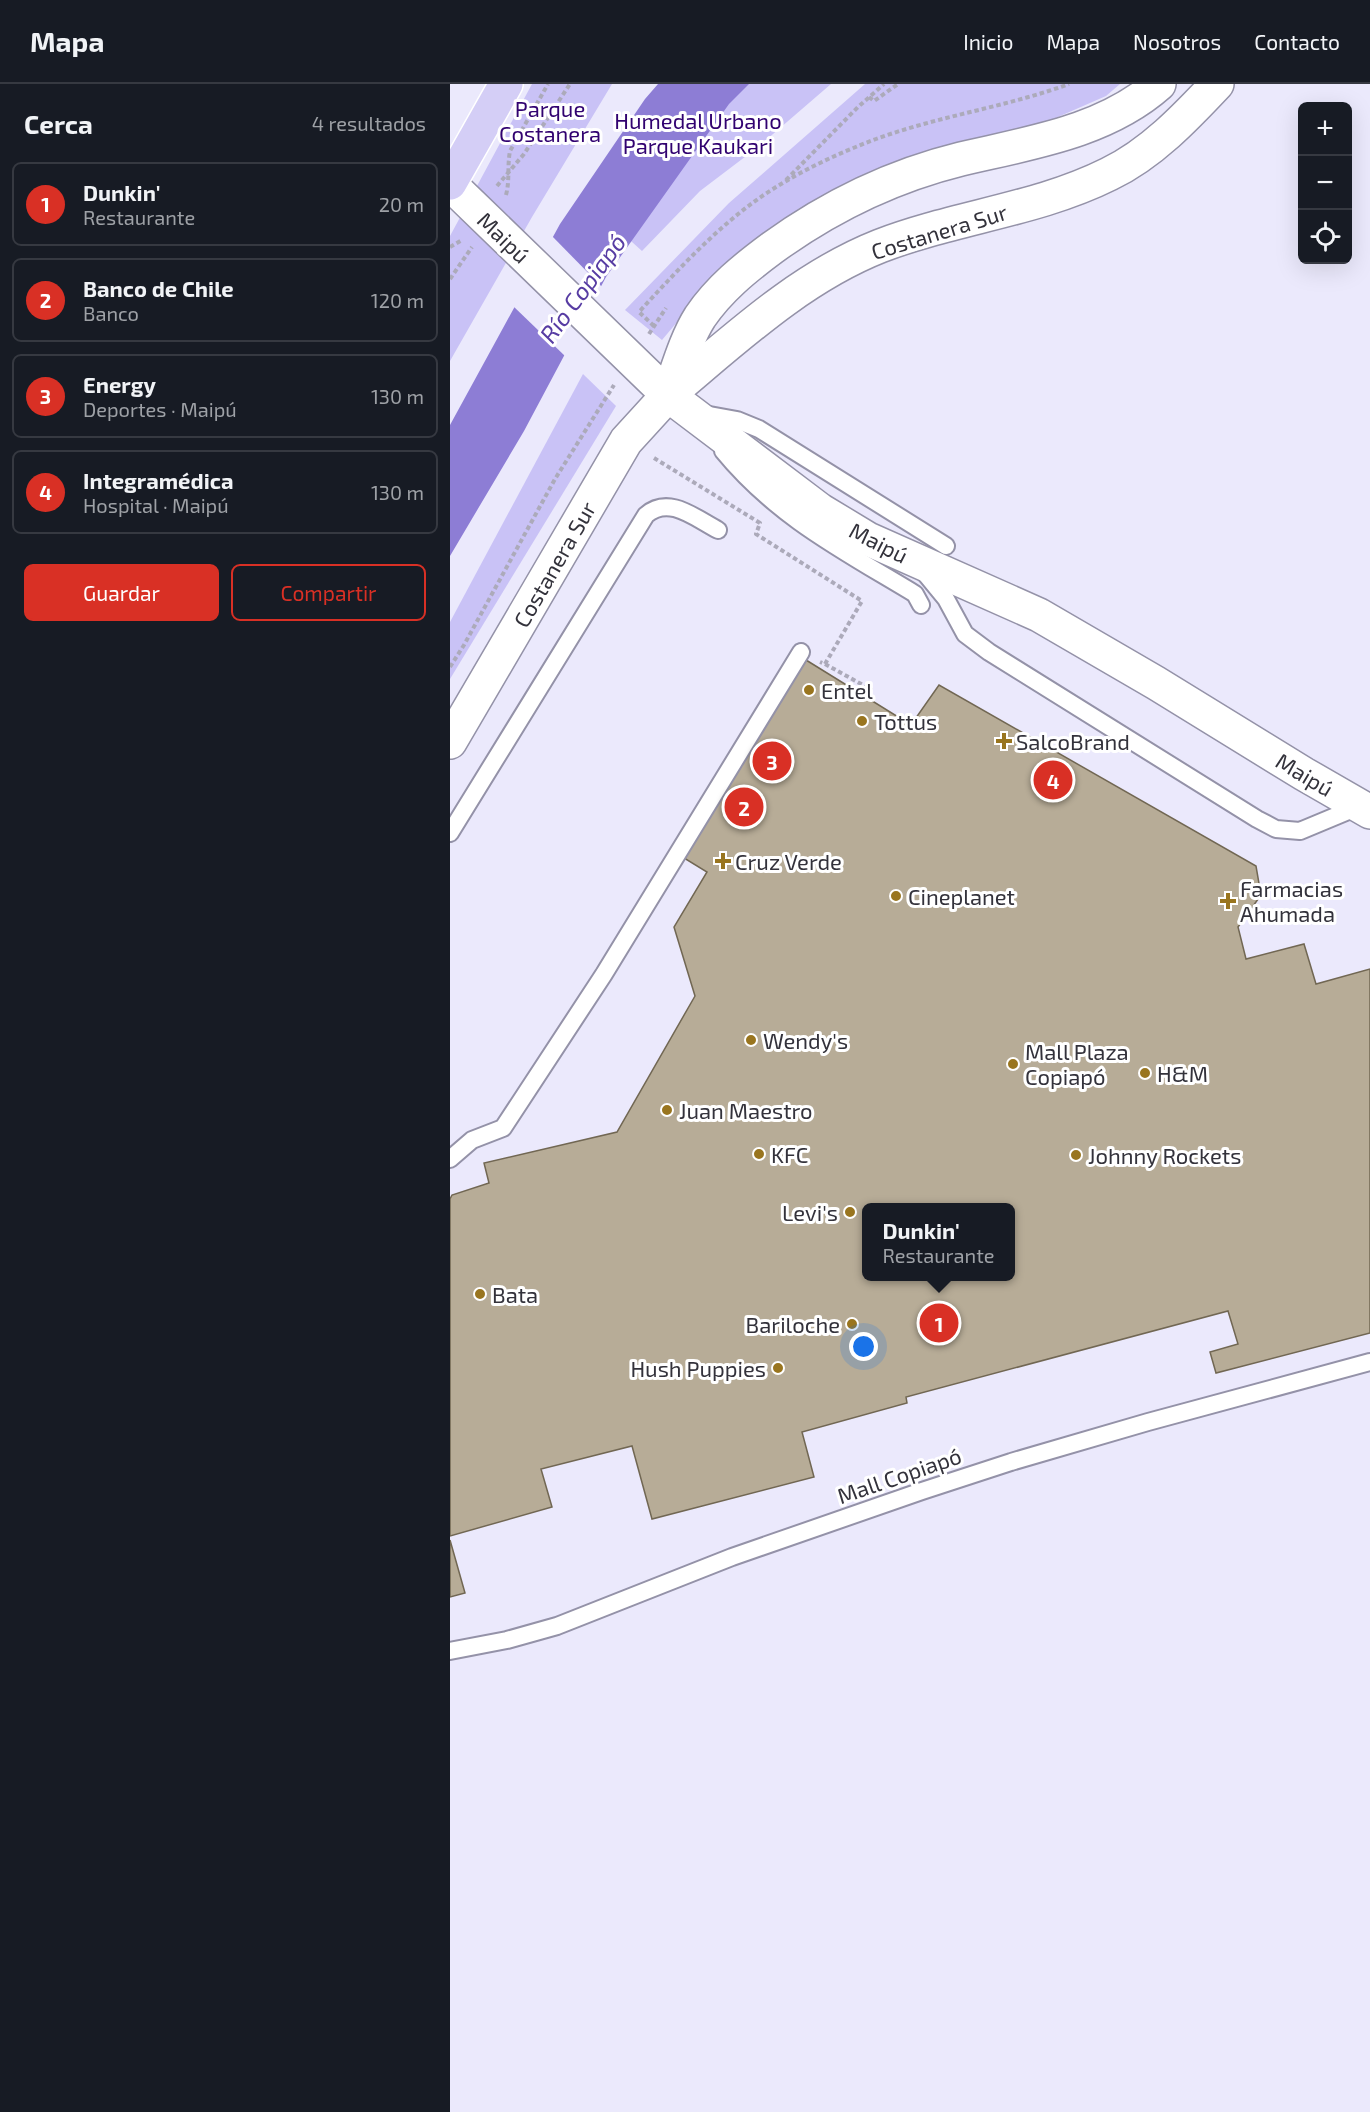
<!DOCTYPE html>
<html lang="es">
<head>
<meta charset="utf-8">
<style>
  body { margin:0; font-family:"Exo 2",sans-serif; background:#20242c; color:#f1f3f6 }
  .controls { position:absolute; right:18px; top:18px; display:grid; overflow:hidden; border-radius:9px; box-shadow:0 6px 24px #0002 }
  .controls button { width:54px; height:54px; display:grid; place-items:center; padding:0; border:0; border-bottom:2px solid #363941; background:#171b24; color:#f1f3f6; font:30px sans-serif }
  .you { position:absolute; left:414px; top:1263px; width:21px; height:21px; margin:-15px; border:4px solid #fff; border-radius:50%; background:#1a73e8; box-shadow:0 0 0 9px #1a73e833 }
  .badge { display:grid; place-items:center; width:39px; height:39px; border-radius:50%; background:#d93025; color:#fff; font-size:20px; font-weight:700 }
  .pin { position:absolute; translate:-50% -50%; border:3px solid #fff; box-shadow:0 2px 6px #0006 }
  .popup { position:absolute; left:412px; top:1119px; width:153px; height:78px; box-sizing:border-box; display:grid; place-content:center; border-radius:9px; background:#171b24; filter:drop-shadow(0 2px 4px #0005); font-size:20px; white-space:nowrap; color:#9ea1a6 }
  .popup b { font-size:22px; color:#f1f3f6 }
  .popup::after { content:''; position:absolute; left:50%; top:100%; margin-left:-12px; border:12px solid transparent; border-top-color:#171b24 }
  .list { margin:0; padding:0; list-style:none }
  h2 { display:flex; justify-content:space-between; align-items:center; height:78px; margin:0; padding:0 24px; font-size:26px }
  h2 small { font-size:20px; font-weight:400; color:#9ea1a6 }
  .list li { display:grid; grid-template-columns:39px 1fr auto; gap:18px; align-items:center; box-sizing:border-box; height:84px; margin:0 12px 12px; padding:0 12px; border:2px solid #363941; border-radius:9px }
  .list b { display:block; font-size:22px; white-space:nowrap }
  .list p { margin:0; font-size:20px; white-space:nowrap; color:#9ea1a6 }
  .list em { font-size:20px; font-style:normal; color:#9ea1a6 }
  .actions { display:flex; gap:12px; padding:18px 24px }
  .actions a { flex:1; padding:14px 0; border:2px solid #d93025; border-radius:9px; text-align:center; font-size:21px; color:#d93025 }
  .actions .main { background:#d93025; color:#fff }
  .icon { flex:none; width:33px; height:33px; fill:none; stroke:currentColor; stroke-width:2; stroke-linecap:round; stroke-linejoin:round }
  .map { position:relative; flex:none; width:920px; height:2028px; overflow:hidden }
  header { display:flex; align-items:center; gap:36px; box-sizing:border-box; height:84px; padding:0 30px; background:#171b24; border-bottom:2px solid #363941 }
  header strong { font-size:28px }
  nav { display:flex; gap:33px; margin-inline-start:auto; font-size:21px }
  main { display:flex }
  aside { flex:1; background:#171b24 }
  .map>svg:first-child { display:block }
  .green { fill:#c9c2f6 }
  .water { fill:#8d7dd5 }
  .pier { fill:#ebe9fc }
  .building { fill:#b7ac97; stroke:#716753; stroke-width:1.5; fill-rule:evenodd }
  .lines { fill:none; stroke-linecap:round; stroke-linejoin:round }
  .service-casing { stroke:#9492a8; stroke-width:20 }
  .minor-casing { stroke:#9492a8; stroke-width:36 }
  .tertiary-casing { stroke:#9492a8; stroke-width:36 }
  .trunk-casing { stroke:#fff; stroke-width:36 }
  .path { stroke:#acaaba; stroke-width:4; stroke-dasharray:4.5 3; stroke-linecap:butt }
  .service { stroke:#fff; stroke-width:16 }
  .minor { stroke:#fff; stroke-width:33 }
  .tertiary { stroke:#fff; stroke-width:33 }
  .trunk { stroke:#d4cef6; stroke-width:33 }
  .poi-dot { fill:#99751f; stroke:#fff; stroke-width:2 }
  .labels { text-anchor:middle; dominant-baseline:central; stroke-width:6; stroke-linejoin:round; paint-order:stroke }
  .park-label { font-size:22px; fill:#310270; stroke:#fff }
  .street-label { font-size:22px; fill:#33323b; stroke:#fff }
  .poi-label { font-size:22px; fill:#33323b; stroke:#fff; text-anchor:start }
  .water-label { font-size:24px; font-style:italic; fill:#573ca3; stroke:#fff }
</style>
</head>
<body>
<header>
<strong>Mapa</strong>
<nav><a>Inicio</a><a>Mapa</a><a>Nosotros</a><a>Contacto</a></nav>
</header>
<main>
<aside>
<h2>Cerca<small>4 resultados</small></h2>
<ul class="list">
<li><span class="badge">1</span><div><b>Dunkin'</b><p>Restaurante</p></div><em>20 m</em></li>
<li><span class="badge">2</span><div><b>Banco de Chile</b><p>Banco</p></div><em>120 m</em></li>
<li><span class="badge">3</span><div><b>Energy</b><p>Deportes · Maipú</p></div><em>130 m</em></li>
<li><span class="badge">4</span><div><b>Integramédica</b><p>Hospital · Maipú</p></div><em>130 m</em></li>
</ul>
<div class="actions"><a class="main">Guardar</a><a>Compartir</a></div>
</aside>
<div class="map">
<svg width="920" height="2028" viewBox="0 0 920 2028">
  <rect width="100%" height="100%" fill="#ebe9fc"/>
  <!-- green -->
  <g class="green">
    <polygon points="82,0 162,0 82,133 0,277 0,152"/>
    <polygon points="225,0 381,0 308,63 250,107 192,167 131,112"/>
    <polygon points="415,0 670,0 656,12 585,43 355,123 276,180 212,256 175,226 279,119"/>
    <polygon points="133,290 166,322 0,595 0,538"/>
  </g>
  <!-- water -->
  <polygon class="water" points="208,0 299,0 279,20 156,193 74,347 0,472 0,341 110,140 195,15"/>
  <!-- pier -->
  <polygon class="pier" points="101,151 153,204 116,273 62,221"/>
  <!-- building -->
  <g class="building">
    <path d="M356,576L461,641L489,601L806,782L811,811L788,843L796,875L854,860L866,900L920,885V1249L766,1289L760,1268L788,1260L778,1227L456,1313L457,1319L352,1348L364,1393L202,1435L182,1362L91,1385L102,1423L0,1452V1115L2,1111L39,1099L34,1079L167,1048L245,912L224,843L257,788L234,774ZM417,1124H561V1192H417Z"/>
    <polygon points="0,1456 15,1509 0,1513"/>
  </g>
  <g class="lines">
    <defs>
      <g id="service">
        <polyline points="254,330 287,336 309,345 496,462"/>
        <path d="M273,367C327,433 394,467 465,510L471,521"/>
        <polyline points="473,487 496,515 515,550 539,568 807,735 826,745 850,747 910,722"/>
        <path d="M0,749L196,431C219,411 245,434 268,446"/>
        <polyline points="0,1075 22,1056 53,1044 154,890 351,568"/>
        <polyline points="0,1567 57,1556 107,1542 282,1473 472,1407 561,1378 698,1338 920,1278"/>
      </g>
      <polyline id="minor" points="0,658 176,357 218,311"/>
      <g id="tertiary">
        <polyline points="0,100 218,311 370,426 418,455 589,531 706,599 854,690 920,728"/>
        <path d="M219,309C228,284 236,255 250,233C269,205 295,184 322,164C380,122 442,92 511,75C579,59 655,48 709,0"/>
        <path d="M218,311C284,256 349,194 430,162C505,133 587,126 659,90C701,70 736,33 767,0"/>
      </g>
      <polyline id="trunk" points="0,99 56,0"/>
    </defs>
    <!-- service casing -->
    <use href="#service" class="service-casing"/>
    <!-- minor casing -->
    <use href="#minor" class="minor-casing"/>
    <!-- tertiary casing -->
    <use href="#tertiary" class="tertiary-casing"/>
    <!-- trunk casing -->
    <use href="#trunk" class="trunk-casing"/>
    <!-- path -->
    <g class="path">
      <polyline points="419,13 424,17 448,0"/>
      <polyline points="336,96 408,23 434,0"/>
      <polyline points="47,102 74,70 120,0"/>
      <path d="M56,111C60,96 57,83 60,67L98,0"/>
      <polyline points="0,163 12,156"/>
      <polyline points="0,195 22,163"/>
      <path d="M204,242L189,228C223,191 257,154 297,123C335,94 381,72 426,55C489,32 556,23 619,0"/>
      <polyline points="199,250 216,224"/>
      <polyline points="204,374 310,439 306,450 412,517 375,580 370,578"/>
      <polyline points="375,580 422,606"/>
      <polyline points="0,583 14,561 105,395 164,301"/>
    </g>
    <!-- service -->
    <use href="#service" class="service"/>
    <!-- minor -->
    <use href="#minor" class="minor"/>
    <!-- tertiary -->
    <use href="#tertiary" class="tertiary"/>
    <!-- trunk -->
    <use href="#trunk" class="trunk"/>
  </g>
  <!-- markers -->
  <g class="poi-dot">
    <circle cx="359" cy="606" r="6"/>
    <circle cx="412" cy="637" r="6"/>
    <path d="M551 648h6v6h6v6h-6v6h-6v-6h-6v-6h6z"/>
    <path d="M270 768h6v6h6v6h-6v6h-6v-6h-6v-6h6z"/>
    <circle cx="446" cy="812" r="6"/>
    <path d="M775 808h6v6h6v6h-6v6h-6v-6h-6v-6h6z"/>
    <circle cx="301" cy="956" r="6"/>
    <circle cx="563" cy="980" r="6"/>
    <circle cx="695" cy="989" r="6"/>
    <circle cx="217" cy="1026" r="6"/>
    <circle cx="309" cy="1070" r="6"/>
    <circle cx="626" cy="1071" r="6"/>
    <circle cx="400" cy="1128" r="6"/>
    <circle cx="30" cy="1210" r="6"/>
    <circle cx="402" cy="1240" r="6"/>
    <circle cx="328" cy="1284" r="6"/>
  </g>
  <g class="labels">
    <!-- park labels -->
    <g class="park-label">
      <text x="100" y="24">Parque<tspan x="100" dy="25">Costanera</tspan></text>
      <text x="248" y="36">Humedal Urbano<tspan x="248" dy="25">Parque Kaukari</tspan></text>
    </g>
    <!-- street labels -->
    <g class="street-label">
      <text transform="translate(489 147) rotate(-17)">Costanera Sur</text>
      <text transform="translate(54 153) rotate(44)">Maipú</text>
      <text transform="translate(429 458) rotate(27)">Maipú</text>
      <text transform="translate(104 480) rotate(-60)">Costanera Sur</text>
      <text transform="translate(855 690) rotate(31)">Maipú</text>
      <text transform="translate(449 1391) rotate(-19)">Mall Copiapó</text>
    </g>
    <!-- poi labels -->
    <g class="poi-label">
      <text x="371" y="606">Entel</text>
      <text x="424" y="637">Tottus</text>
      <text x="566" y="657">SalcoBrand</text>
      <text x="285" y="777">Cruz Verde</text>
      <text x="790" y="804">Farmacias<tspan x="790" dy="25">Ahumada</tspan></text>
      <text x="458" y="812">Cineplanet</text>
      <text x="313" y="956">Wendy's</text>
      <text x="575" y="967">Mall Plaza<tspan x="575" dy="25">Copiapó</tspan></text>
      <text x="707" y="989">H&amp;M</text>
      <text x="229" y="1026">Juan Maestro</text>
      <text x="321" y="1070">KFC</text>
      <text x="638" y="1071">Johnny Rockets</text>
      <text x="388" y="1128" text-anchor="end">Levi's</text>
      <text x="42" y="1210">Bata</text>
      <text x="390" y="1240" text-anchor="end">Bariloche</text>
      <text x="316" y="1284" text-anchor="end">Hush Puppies</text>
    </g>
    <!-- water labels -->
    <g class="water-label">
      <text transform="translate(132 204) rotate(-54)">Río Copiapó</text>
    </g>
  </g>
</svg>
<div class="controls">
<button>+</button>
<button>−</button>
<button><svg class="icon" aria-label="locate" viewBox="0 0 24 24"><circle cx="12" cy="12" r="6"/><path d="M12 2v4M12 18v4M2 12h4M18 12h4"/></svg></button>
</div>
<div class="you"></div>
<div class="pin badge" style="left:489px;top:1239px">1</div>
<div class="popup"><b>Dunkin'</b>Restaurante</div>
<div class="pin badge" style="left:294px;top:723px">2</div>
<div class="pin badge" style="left:322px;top:677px">3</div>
<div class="pin badge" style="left:603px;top:696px">4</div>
</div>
</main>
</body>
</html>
